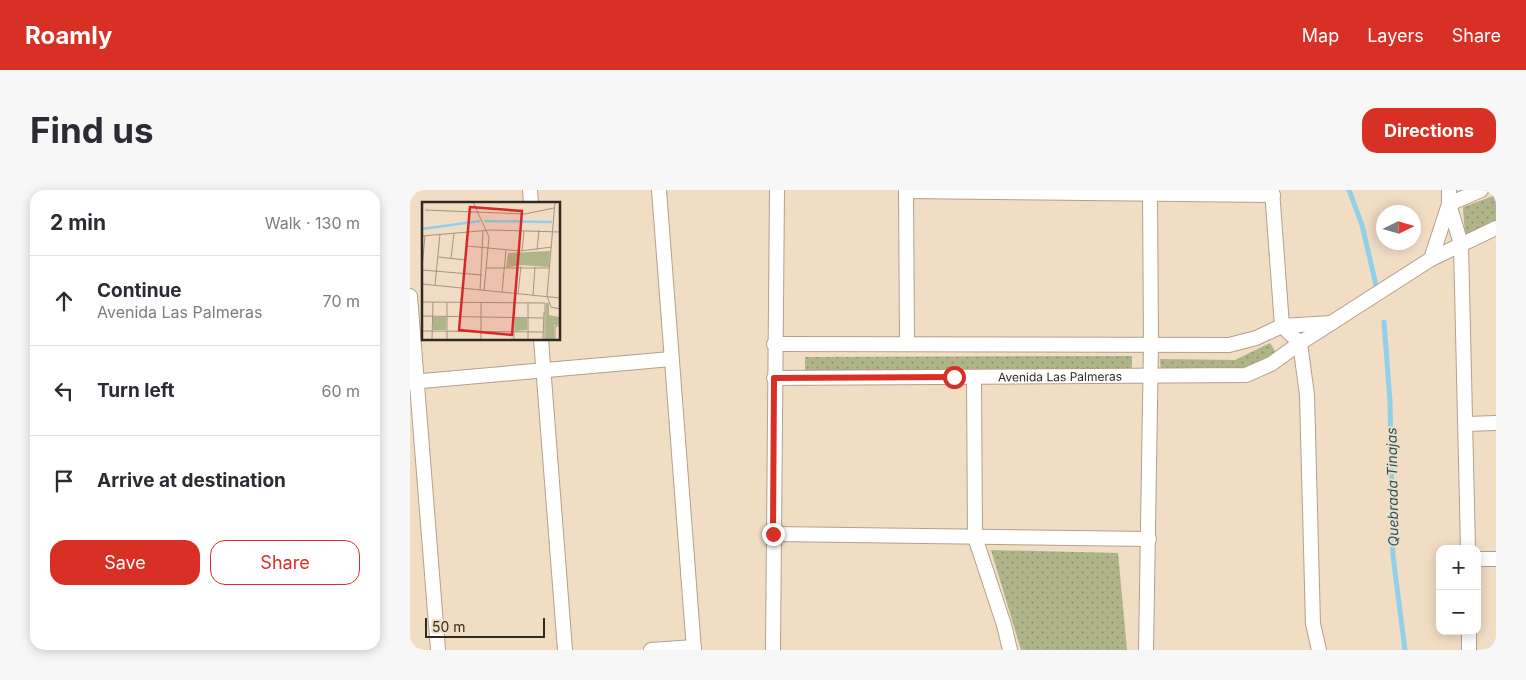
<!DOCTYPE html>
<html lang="en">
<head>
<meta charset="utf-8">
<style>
  body { margin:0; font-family:Inter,sans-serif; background:#f7f7f7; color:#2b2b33 }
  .controls { position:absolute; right:15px; bottom:15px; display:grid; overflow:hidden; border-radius:10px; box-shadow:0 2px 12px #0003 }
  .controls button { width:45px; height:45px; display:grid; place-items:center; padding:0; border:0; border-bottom:1px solid #e1e1e2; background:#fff; color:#2b2b33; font:25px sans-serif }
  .compass { position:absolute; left:966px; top:15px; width:45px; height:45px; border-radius:50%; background:#fff; box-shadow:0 2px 12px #0003; rotate:85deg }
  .scale { position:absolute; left:15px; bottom:12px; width:120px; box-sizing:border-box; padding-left:5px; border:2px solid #312a20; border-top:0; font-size:14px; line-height:18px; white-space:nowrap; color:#312a20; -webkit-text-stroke:4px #f1dcc4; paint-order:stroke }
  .stop { position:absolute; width:15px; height:15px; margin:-11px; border:4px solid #d93025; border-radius:50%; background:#fff }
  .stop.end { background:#d93025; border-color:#fff; box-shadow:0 1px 5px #0008 }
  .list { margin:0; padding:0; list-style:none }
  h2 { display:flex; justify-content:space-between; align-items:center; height:65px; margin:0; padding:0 20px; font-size:21px }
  h2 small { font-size:16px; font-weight:400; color:#7c7c81 }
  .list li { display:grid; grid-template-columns:32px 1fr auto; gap:15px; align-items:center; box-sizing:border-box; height:90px; padding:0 20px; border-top:1px solid #e1e1e2 }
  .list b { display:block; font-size:19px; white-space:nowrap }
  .list p { margin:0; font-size:16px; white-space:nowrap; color:#7c7c81 }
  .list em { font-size:16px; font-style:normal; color:#7c7c81 }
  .actions { display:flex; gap:10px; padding:15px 20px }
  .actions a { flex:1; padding:11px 0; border:1px solid #d93025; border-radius:15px; text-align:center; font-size:18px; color:#d93025 }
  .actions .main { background:#d93025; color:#fff }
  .icon { flex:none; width:28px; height:28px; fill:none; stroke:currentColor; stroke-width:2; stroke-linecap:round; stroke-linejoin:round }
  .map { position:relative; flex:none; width:1086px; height:460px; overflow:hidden; border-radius:15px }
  header { display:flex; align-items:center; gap:30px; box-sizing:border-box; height:70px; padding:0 25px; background:#d93025; color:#fff }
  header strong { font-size:24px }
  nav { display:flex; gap:28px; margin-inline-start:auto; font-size:18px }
  .intro { display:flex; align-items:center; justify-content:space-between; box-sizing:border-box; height:120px; padding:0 30px }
  h1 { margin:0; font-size:35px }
  .button { padding:12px 22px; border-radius:15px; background:#d93025; color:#fff; font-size:18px; font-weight:700 }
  main { display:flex; gap:30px; padding:0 30px }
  aside { flex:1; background:#fff; border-radius:15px; box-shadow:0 2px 12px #0003 }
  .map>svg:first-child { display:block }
  .grass { fill:url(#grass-dots) }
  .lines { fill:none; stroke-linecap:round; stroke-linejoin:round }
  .stream { stroke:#90d1e9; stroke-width:5 }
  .street-casing { stroke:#b4a08a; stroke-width:16 }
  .street { stroke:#fff; stroke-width:14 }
  .route { stroke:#d93025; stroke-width:6 }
  .labels { text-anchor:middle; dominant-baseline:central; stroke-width:4; stroke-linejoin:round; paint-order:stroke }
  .street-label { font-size:12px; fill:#312a20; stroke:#f1dcc4 }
  .water-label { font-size:14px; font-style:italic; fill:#1f5566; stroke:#f1dcc4 }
  .inset-river { fill:none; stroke:#90d1e9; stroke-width:2.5 }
  .inset-road { fill:none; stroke:#a49582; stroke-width:1 }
  .view { fill:#d62828; fill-opacity:0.15; stroke:#d62828; stroke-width:2.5 }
  .inset-edge { fill:none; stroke:#312a20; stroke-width:2.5 }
</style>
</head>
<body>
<header>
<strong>Roamly</strong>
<nav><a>Map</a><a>Layers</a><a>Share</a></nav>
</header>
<div class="intro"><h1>Find us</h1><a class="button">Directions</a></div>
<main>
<aside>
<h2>2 min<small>Walk · 130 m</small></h2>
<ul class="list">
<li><svg class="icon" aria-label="ahead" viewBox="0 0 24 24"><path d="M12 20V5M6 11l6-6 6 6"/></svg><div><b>Continue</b><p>Avenida Las Palmeras</p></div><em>70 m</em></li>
<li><svg class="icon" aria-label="left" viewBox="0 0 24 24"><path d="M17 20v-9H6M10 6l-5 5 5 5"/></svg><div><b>Turn left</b></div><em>60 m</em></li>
<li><svg class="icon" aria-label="arrive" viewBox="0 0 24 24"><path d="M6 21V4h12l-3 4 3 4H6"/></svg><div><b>Arrive at destination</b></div></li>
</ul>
<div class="actions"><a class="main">Save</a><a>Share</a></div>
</aside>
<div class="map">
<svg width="1086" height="460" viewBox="0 0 1086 460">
  <defs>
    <pattern id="grass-dots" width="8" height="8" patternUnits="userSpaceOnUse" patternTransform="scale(1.25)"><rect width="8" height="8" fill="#b0b589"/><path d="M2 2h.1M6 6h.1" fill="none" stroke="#909370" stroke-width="1.8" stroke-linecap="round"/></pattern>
  </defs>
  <rect width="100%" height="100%" fill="#f1dcc4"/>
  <!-- grass -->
  <g class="grass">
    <polygon points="1086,5 1086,33 1055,45 1053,17"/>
    <polygon points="860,153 868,166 834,181 751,183 750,169 825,170"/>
    <polygon points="722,166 722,184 395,185 395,167"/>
    <polygon points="581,360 708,363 717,460 611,460"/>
  </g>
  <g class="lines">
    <!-- stream -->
    <g class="stream">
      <polyline points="939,0 952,35 966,95"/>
      <polyline points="974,132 980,211 983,366 995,460"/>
    </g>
    <defs>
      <g id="street">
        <polyline points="120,0 121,14"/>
        <polyline points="249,0 284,460"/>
        <polyline points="496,0 497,154"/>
        <polyline points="862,0 872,136 890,153 897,205 903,434 909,460"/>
        <polyline points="1039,0 1039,14 1051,54 1058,359"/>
        <polyline points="496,1 863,5"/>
        <polyline points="1021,69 1039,14 1071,0"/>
        <polyline points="0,106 28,460"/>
        <polyline points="131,149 155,460"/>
        <polyline points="364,154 819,155 846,148 872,136 921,133"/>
        <polyline points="564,187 565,347 594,435 600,460"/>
        <path id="s1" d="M364,188L836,185L861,174L890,153L1021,69L1086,38"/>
        <polyline points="0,192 261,169"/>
        <polyline points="1056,234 1086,233"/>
        <polyline points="363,344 739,349"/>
        <polyline points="1067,369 1086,369"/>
        <polyline points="1059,441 1059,460"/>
        <polyline points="241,460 284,457"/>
        <polyline points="363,460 367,0"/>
        <polyline points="736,460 741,154 740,4"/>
      </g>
    </defs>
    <!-- street casing -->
    <use href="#street" class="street-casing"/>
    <!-- street -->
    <use href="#street" class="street"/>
  </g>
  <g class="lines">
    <!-- route -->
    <polyline class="route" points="363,344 364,188 544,187"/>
  </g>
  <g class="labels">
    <!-- street labels -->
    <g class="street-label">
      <text stroke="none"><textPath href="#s1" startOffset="286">Avenida Las Palmeras</textPath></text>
    </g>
    <!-- water labels -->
    <g class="water-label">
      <text transform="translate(982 297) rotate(-91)">Quebrada Tinajas</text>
    </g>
  </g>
  <!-- overview -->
  <g transform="translate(12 12)">
    <rect width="138" height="138" fill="#f1dcc4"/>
    <path d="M128,49L127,65L98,63L84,66L86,51ZM124,101H127V113L137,115L138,123H132V137H124ZM11,115H24V128H11ZM93,116H105V128L93,129Z" fill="#b0b589"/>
    <path class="inset-river" d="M62,19L130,20M0,27L58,19"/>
    <path class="inset-road" d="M51,0L67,35L62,89M133,0L125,94L129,105L138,107M3,8L103,12L132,6M0,34L69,28L138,30M45,44L98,49L130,45M115,48L117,28M100,49L102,29M16,55L44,58M29,56L32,31M0,66L3,34M64,66H128M0,68L60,73M42,72L46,30M0,82L138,96M13,83L18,32M58,88L61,29M80,90L84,48M96,92L99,64M111,93L113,65M0,100L123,101V137M59,100V137M106,101V137M0,114L121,116M0,129L121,130M10,137L11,100M25,137V100M92,137V101M121,137L122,110M133,137V124H138"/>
    <path class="view" d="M48,5L100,9L90,133L37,128Z"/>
    <rect width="138" height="138" class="inset-edge"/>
  </g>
</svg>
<div class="controls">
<button>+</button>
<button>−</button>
</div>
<svg class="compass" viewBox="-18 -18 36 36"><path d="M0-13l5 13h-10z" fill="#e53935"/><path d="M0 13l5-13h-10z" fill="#7c7c81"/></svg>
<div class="scale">50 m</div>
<div class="stop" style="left:544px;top:187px"></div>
<div class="stop end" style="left:363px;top:344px"></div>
</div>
</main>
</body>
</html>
